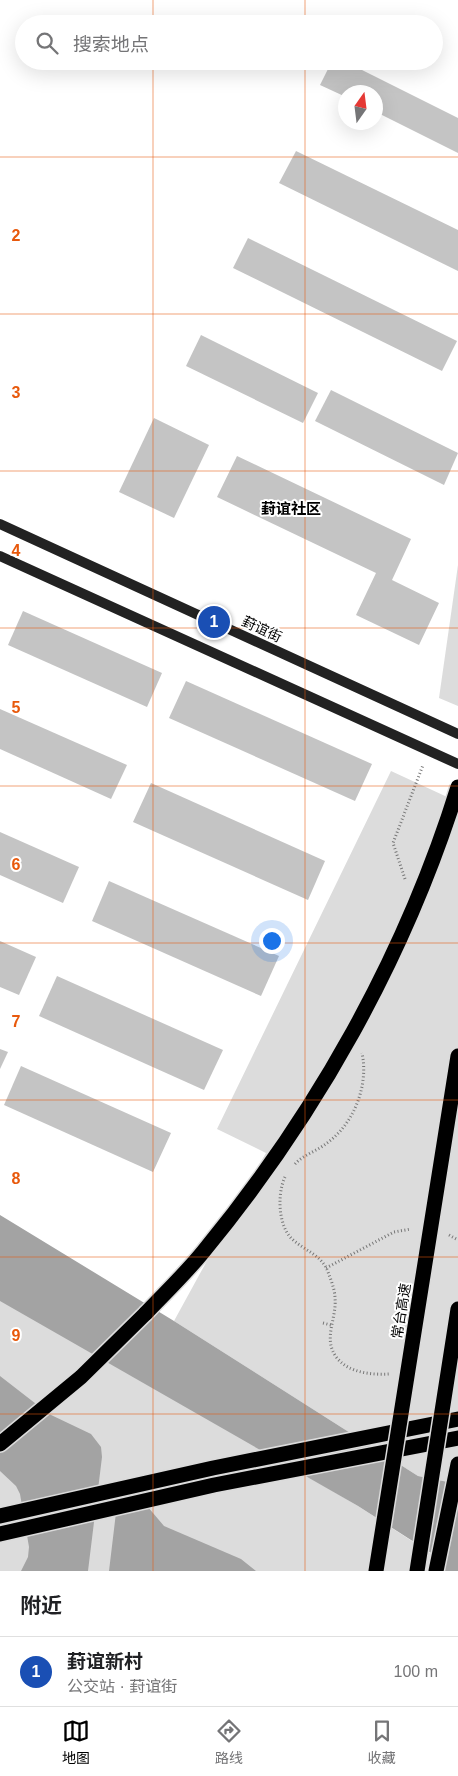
<!DOCTYPE html>
<html lang="zh">
<head>
<meta charset="utf-8">
<style>
  body { margin:0; font-family:Arial,"Noto Sans SC",sans-serif; background:#f2f2f2; color:#202124 }
  .compass { position:absolute; left:338px; top:85px; width:45px; height:45px; border-radius:50%; background:#fff; box-shadow:0 5px 20px #0002; rotate:14deg }
  .you { position:absolute; left:271px; top:940px; width:18px; height:18px; margin:-12px; border:4px solid #fff; border-radius:50%; background:#1a73e8; box-shadow:0 0 0 8px #1a73e833 }
  .badge { display:grid; place-items:center; width:32px; height:32px; border-radius:50%; background:#000; color:#fff; font-size:16px; font-weight:700 }
  .pin { position:absolute; translate:-50% -50%; border:2px solid #fff; box-shadow:0 1px 5px #0006 }
  .list { margin:0; padding:0; list-style:none }
  h2 { display:flex; justify-content:space-between; align-items:center; height:65px; margin:0; padding:0 20px; font-size:21px }
  h2 small { font-size:16px; font-weight:400; color:#757577 }
  .list li { display:grid; grid-template-columns:32px 1fr auto; gap:15px; align-items:center; box-sizing:border-box; height:70px; padding:0 20px; border-top:1px solid #e0e0e0 }
  .list b { display:block; font-size:19px; white-space:nowrap }
  .list p { margin:0; font-size:16px; white-space:nowrap; color:#757577 }
  .list em { font-size:16px; font-style:normal; color:#757577 }
  .icon { flex:none; width:28px; height:28px; fill:none; stroke:currentColor; stroke-width:2; stroke-linecap:round; stroke-linejoin:round }
  .map { position:relative; flex:none; width:458px; height:1571px; overflow:hidden }
  .search { position:absolute; background:#fff; box-shadow:0 5px 20px #0002; left:15px; right:15px; top:15px; height:55px; display:flex; align-items:center; gap:12px; box-sizing:border-box; padding:0 18px; border-radius:28px; color:#757577; font-size:19px }
  .sheet { height:135px; background:#fff }
  nav { display:flex; justify-content:space-around; align-items:center; box-sizing:border-box; height:70px; border-top:1px solid #e0e0e0; background:#fff; font-size:14px; color:#757577 }
  nav a { display:grid; justify-items:center; gap:2px }
  nav .on { color:#000 }
  .map>svg:first-child { display:block }
  .green { fill:#dcdcdc }
  .water { fill:#a3a3a3 }
  .building { fill:#c4c4c4 }
  .lines { fill:none; stroke-linecap:round; stroke-linejoin:round }
  .highway-casing { stroke:#dbdbdb; stroke-width:18 }
  .path { stroke:#777; stroke-width:3; stroke-dasharray:1 2.5; stroke-linecap:butt }
  .secondary { stroke:#222; stroke-width:10 }
  .highway { stroke:#000; stroke-width:15 }
  .highway-bridge-casing { stroke:#dbdbdb; stroke-width:18; stroke-linecap:butt }
  .highway-bridge { stroke:#000; stroke-width:15 }
  .grid { fill:none; stroke:#e8590c; stroke-width:1; stroke-opacity:0.55 }
  .labels { text-anchor:middle; dominant-baseline:central; stroke-width:4; stroke-linejoin:round; paint-order:stroke }
  .street-label { font-size:14px; fill:#000; stroke:#fff }
  .neighbourhood-label { font-size:15px; font-weight:bold; fill:#000; stroke:#fff }
  .grid-label { font-size:16px; text-anchor:middle; font-weight:bold; fill:#e8590c; stroke:#fff; stroke-width:4; stroke-linejoin:round; paint-order:stroke }
</style>
</head>
<body>
<div class="map">
<svg width="458" height="1571" viewBox="0 0 458 1571">
  <rect width="100%" height="100%" fill="#fff"/>
  <!-- green -->
  <g class="green">
    <polygon points="458,565 458,706 439,698"/>
    <polygon points="391,771 458,802 458,1484 418,1476 174,1321 266,1153 217,1129"/>
    <polygon points="0,1294 358,1506 458,1571 0,1571"/>
  </g>
  <!-- water -->
  <g class="water">
    <polygon points="0,1215 174,1321 418,1476 458,1484 458,1571 437,1571 439,1558 358,1506 0,1301"/>
    <polygon points="0,1376 49,1414 91,1434 101,1447 102,1457 88,1571 21,1571 28,1557 29,1547 20,1494 16,1486 0,1471"/>
    <polygon points="136,1493 164,1526 241,1559 256,1571 109,1571 118,1496"/>
  </g>
  <!-- building -->
  <g class="building">
    <polygon points="332,61 344,61 458,118 458,153 376,112 376,92 346,92 346,97 320,85"/>
    <polygon points="296,151 458,230 458,271 279,183"/>
    <polygon points="248,238 457,341 442,371 233,268"/>
    <polygon points="201,335 318,393 303,423 186,366"/>
    <polygon points="331,390 458,453 444,485 315,421"/>
    <polygon points="154,418 209,445 174,518 119,492"/>
    <polygon points="237,456 411,539 392,580 439,603 419,645 356,615 376,573 217,497"/>
    <polygon points="23,611 162,673 147,707 8,645"/>
    <polygon points="186,681 372,764 355,801 169,718"/>
    <polygon points="0,709 127,765 111,799 0,749"/>
    <polygon points="151,783 325,861 308,900 133,822"/>
    <polygon points="0,832 79,867 63,903 0,875"/>
    <polygon points="109,881 279,956 261,996 92,921"/>
    <polygon points="0,941 36,957 19,995 0,987"/>
    <polygon points="57,976 223,1050 204,1090 39,1016"/>
    <polygon points="0,1049 8,1052 0,1069"/>
    <polygon points="21,1066 171,1133 153,1172 4,1105"/>
  </g>
  <g class="lines">
    <defs>
      <g id="highway">
        <polyline points="0,1444 81,1377 146,1313"/>
        <polyline points="0,1516 213,1468 458,1419"/>
        <polyline points="0,1534 214,1485 458,1438"/>
        <polyline points="436,1571 458,1464"/>
      </g>
    </defs>
    <!-- highway casing -->
    <use href="#highway" class="highway-casing"/>
    <!-- path -->
    <g class="path">
      <polyline points="405,879 393,843 423,765"/>
      <path d="M295,1164C303,1155 317,1151 327,1143C354,1124 369,1085 362,1053"/>
      <path d="M285,1177C277,1194 278,1225 292,1239C305,1251 322,1255 328,1272C331,1280 335,1290 335,1298C337,1319 322,1339 337,1358C349,1373 372,1375 390,1374"/>
      <polyline points="449,1235 458,1240"/>
      <polyline points="326,1268 394,1232 411,1229"/>
      <polyline points="323,1323 331,1325"/>
    </g>
    <!-- secondary -->
    <g class="secondary">
      <polyline points="0,524 458,734"/>
      <polyline points="0,556 458,764"/>
    </g>
    <!-- highway -->
    <use href="#highway" class="highway"/>
    <defs>
      <g id="highway-bridge">
        <path d="M146,1313C165,1293 185,1274 203,1252C316,1115 405,957 458,787"/>
        <polyline points="376,1571 458,1056"/>
        <polyline points="417,1571 458,1309"/>
      </g>
    </defs>
    <!-- highway-bridge casing -->
    <use href="#highway-bridge" class="highway-bridge-casing"/>
    <!-- highway-bridge -->
    <use href="#highway-bridge" class="highway-bridge"/>
  </g>
  <!-- grid -->
  <path class="grid" d="M153,0V24M305,0V24M153,61V1571M305,61V1571M0,157H458M0,314H458M0,471H458M0,628H458M0,786H458M0,943H458M0,1100H458M0,1257H458M0,1414H458"/>
  <g class="labels">
    <!-- street labels -->
    <g class="street-label">
      <text transform="translate(262 629) rotate(25)">葑谊街</text>
      <text transform="translate(401 1311) rotate(-81)">常台高速</text>
    </g>
    <!-- neighbourhood labels -->
    <g class="neighbourhood-label">
      <text x="291" y="508">葑谊社区</text>
    </g>
  </g>
  <g class="grid-label">
    <text x="16" y="241">2</text>
    <text x="16" y="398">3</text>
    <text x="16" y="556">4</text>
    <text x="16" y="713">5</text>
    <text x="16" y="870">6</text>
    <text x="16" y="1027">7</text>
    <text x="16" y="1184">8</text>
    <text x="16" y="1341">9</text>
  </g>
</svg>
<svg class="compass" viewBox="-18 -18 36 36"><path d="M0-13l5 13h-10z" fill="#e53935"/><path d="M0 13l5-13h-10z" fill="#757577"/></svg>
<div class="you"></div>
<div class="pin badge" style="left:214px;top:622px;background:#1a4fb4">1</div>
<div class="search"><svg class="icon" aria-label="search" viewBox="0 0 24 24"><circle cx="10" cy="10" r="6"/><path d="M15 15l6 6"/></svg>搜索地点</div>
</div>
<section class="sheet">
<h2>附近<small></small></h2>
<ul class="list">
<li><span class="badge" style="background:#1a4fb4">1</span><div><b>葑谊新村</b><p>公交站 · 葑谊街</p></div><em>100 m</em></li>
</ul>
</section>
<nav>
<a class="on"><svg class="icon" aria-label="map" viewBox="0 0 24 24"><path d="M3 6l6-2 6 2 6-2v14l-6 2-6-2-6 2zM9 4v14M15 6v14"/></svg>地图</a>
<a><svg class="icon" aria-label="directions" viewBox="0 0 24 24"><path d="M12 3l9 9-9 9-9-9zM9 14v-3h6M13 9l2 2-2 2"/></svg>路线</a>
<a><svg class="icon" aria-label="saved" viewBox="0 0 24 24"><path d="M7 4h10v16l-5-4-5 4z"/></svg>收藏</a>
</nav>
</body>
</html>
